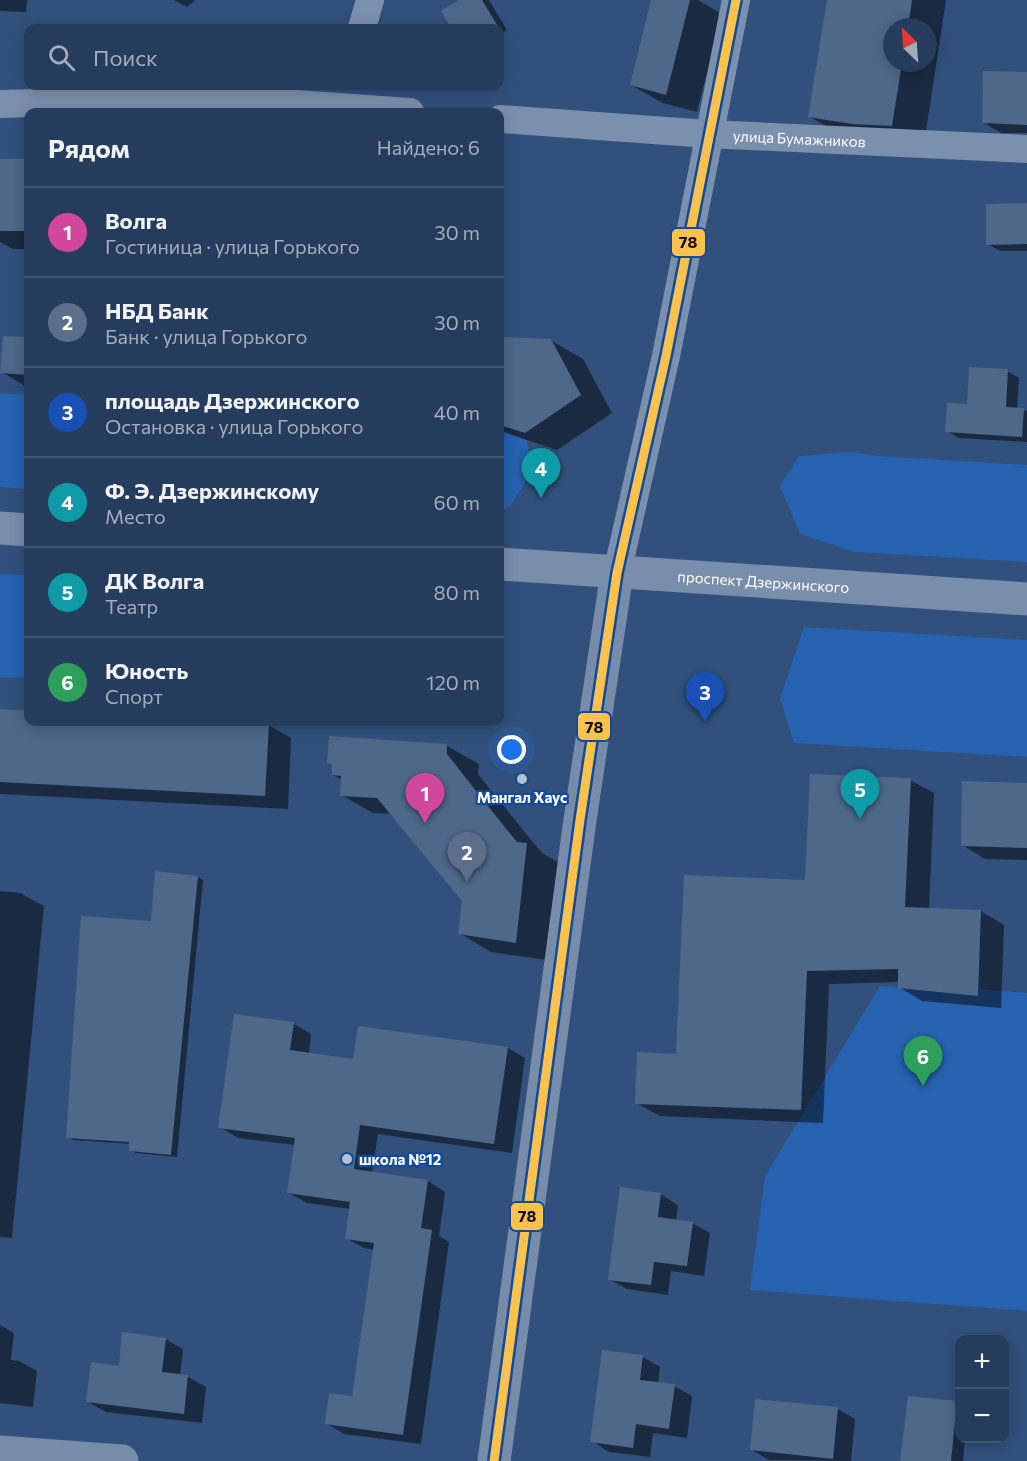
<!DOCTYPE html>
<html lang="ru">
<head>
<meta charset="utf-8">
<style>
  body { margin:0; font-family:Commissioner,sans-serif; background:#2d4362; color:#f1f3f6 }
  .controls { position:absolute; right:18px; bottom:18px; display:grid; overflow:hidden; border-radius:12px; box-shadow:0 3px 15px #0003 }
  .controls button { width:54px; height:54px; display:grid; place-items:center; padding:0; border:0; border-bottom:2px solid #425672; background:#253c5c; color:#f1f3f6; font:30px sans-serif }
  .compass { position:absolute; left:883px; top:18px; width:54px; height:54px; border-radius:50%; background:#253c5c; box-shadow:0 3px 15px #0003; rotate:335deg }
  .you { position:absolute; left:512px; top:750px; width:21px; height:21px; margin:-15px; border:4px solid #fff; border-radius:50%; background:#1a73e8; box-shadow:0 0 0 9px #1a73e833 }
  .badge { display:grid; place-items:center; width:39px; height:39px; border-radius:50%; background:#8bbbb9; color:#fff; font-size:20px; font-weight:700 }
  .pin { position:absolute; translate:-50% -50px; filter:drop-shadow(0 2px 3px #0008) }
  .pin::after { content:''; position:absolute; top:32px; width:21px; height:18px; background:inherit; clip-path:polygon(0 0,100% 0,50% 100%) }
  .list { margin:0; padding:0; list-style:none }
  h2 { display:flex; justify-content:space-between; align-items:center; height:78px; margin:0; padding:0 24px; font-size:26px }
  h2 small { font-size:20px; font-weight:400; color:#a3adbb }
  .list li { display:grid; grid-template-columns:39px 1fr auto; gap:18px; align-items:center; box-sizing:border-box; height:90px; padding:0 24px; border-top:2px solid #425672 }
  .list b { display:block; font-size:22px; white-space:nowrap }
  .list p { margin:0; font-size:20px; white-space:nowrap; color:#a3adbb }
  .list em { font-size:20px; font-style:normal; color:#a3adbb }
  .icon { flex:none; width:33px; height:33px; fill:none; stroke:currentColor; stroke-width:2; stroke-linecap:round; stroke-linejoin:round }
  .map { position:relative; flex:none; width:1027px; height:1461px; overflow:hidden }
  .search { position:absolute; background:#253c5c; box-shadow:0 3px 15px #0003; left:24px; top:24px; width:480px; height:66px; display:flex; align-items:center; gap:15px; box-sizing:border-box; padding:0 21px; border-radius:12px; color:#a3adbb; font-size:22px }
  .panel { position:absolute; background:#253c5c; box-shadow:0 3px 15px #0003; left:24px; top:108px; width:480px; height:618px; border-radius:12px }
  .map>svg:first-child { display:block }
  .green { fill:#2662b0 }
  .shadow { fill:#0007; fill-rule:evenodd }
  .building { fill:#4e6889 }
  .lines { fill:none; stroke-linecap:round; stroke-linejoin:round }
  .street { stroke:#7b90ad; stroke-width:28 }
  .secondary { stroke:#768ca9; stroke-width:33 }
  .primary { stroke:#798eab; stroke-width:33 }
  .bus-1-casing { stroke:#124b9a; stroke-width:14 }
  .bus-1 { stroke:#fcc24d; stroke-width:9 }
  .poi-dot { fill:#b7c2d1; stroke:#124b9a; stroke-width:2 }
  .labels { text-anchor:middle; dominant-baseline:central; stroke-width:4.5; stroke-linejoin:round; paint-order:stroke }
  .street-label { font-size:15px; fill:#fff; stroke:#124b9a }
  .poi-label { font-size:15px; font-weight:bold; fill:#fff; stroke:#124b9a }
  .line-badge { stroke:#124b9a; stroke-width:2 }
  .pale-badge-label { font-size:16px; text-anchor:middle; font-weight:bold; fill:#111 }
</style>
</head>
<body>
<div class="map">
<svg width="1027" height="1461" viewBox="0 0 1027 1461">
  <rect width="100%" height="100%" fill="#31507b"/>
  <!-- green -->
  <g class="green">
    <polygon points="0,393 28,395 28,489 0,487"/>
    <polygon points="500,429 527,440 532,472 510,506 500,511"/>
    <polygon points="850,452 878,456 1027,465 1027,562 855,552 800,534 780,486 799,456"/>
    <polygon points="0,574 28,575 28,678 0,677"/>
    <polygon points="804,627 1027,640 1027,757 794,743 780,699"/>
    <polygon points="880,986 978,996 978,989 1027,993 1027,1311 750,1290 765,1176"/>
  </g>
  <!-- shadow -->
  <g class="shadow">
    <polygon points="0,0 27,0 26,12 0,11"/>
    <polygon points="174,0 195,0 187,7"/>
    <polygon points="462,0 489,0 507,30 500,34 500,28 453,28 443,12"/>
    <polygon points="653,0 698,0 722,14 697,112 663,103 631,85"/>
    <path d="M829,0H946L924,144L842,135L810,117ZM892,27H928V63H892Z"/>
    <polygon points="1027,74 1027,133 1001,133 983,122"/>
    <polygon points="0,161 28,161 28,249 13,249 0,242"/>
    <polygon points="1027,205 1027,251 1000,251 988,244"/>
    <polygon points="4,337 28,339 28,388 2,372"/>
    <polygon points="500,339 550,340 583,359 612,413 557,450 500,431"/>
    <polygon points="1007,371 1019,378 1017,409 1027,411 1027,442 959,438 947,431 968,406"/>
    <polygon points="0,711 28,712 28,722 209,722 268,725 291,738 288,809 0,794"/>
    <polygon points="447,746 479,764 478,774 527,835 542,853 558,862 548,960 491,952 459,933 463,900 393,814 373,813 341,795 342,780 333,775 334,765 329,763"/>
    <polygon points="910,780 934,793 929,909 981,911 1004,925 1001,1008 922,1001 899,987 899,982 829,984 823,1123 660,1116 636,1103 678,1055 807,882"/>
    <polygon points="1027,784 1027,860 985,859 962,845"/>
    <polygon points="157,873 198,877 203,880 177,1157 136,1153 130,1150 131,1144 73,1140 67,1137 152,922"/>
    <polygon points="0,891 20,893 44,906 12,1238 0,1237"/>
    <polygon points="294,1024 311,1034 309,1054 354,1060 508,1048 525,1058 512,1153 378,1134 372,1173 428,1181 445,1192 439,1236 449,1242 421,1444 344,1434 326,1423 353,1397 375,1250 364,1248 346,1238 351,1209 307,1203 289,1193 296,1145 238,1138 220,1127"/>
    <polygon points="660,1194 678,1205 676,1221 692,1223 710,1233 704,1276 671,1271 668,1295 627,1289 609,1279"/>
    <polygon points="0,1325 14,1333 11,1360 19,1361 37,1371 33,1407 0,1403"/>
    <polygon points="165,1339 183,1349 180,1376 188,1377 206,1387 202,1423 106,1412 88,1402 120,1367"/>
    <polygon points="643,1357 660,1367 658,1384 674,1386 692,1396 687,1438 653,1433 650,1457 609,1452 592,1441"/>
    <polygon points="957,1403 960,1404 960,1438 965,1438 963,1461 902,1461"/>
    <polygon points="838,1409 855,1419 851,1461 769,1460 752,1450"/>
  </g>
  <!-- building -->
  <g class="building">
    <polygon points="459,0 482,0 499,28 451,28 441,11"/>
    <polygon points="651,0 690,0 666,95 630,85"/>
    <polygon points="827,0 912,0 908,27 892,27 892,63 902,63 892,126 852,124 808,117"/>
    <polygon points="983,71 1027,72 1027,125 982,123"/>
    <rect x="0" y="159" width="28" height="72"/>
    <polygon points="1027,203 1027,244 986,245 986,204"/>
    <polygon points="3,336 28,337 28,375 0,373"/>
    <polygon points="500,337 551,339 581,395 525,433 500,425"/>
    <polygon points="969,367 1008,369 1006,407 1024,408 1022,437 945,432 947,403 967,404"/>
    <polygon points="0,709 28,711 28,722 269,723 265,796 0,782"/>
    <polygon points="329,736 447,744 447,754 495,815 517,842 527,843 516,943 458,934 462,901 377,798 340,796 341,776 332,775 332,764 327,763"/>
    <polygon points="810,774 911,778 905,907 981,910 978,996 898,988 898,969 807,971 801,1110 635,1104 637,1052 676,1054 684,875 805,880"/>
    <polygon points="962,781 1027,783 1027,848 961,846"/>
    <polygon points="155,871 198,876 171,1155 129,1151 129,1142 66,1138 81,916 151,921"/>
    <polygon points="234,1014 294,1022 290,1050 353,1059 358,1026 508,1047 494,1144 360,1125 354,1169 428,1180 421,1228 432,1230 403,1435 325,1424 329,1393 352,1396 374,1243 345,1239 350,1202 287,1193 295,1138 218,1128"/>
    <polygon points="620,1187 661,1193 658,1217 693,1222 687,1266 654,1262 651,1285 608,1280"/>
    <polygon points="122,1332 166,1338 162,1372 188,1375 184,1414 86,1402 91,1362 119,1366"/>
    <polygon points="602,1350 643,1355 640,1380 675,1384 669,1429 636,1424 633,1448 590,1442"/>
    <polygon points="908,1396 957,1401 951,1461 900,1461"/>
    <polygon points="755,1399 838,1407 833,1459 750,1450"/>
  </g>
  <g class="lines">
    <!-- street -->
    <g class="street">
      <polyline points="362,28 370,0"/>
      <polyline points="0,104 213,98 410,112"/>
      <path id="s1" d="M500,119L708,134L1027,149"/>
      <polyline points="617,573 666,356 736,0"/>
    </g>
    <!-- secondary -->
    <g class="secondary">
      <polyline points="0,1452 122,1461"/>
      <polyline points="494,1461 580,820 617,573"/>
    </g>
    <!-- primary -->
    <g class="primary">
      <polyline points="0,528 28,530"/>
      <path id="s2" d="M500,564L1027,599"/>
    </g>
    <defs>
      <polyline id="bus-1" points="494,1461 580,820 617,573 666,356 736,0"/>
    </defs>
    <!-- bus-1 casing -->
    <use href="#bus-1" class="bus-1-casing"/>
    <!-- bus-1 -->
    <use href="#bus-1" class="bus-1"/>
  </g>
  <!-- markers -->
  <g class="poi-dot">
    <circle cx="522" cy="779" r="6"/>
    <circle cx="347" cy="1159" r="6"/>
  </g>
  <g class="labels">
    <!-- street labels -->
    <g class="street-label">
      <text stroke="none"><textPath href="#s1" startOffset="300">улица Бумажников</textPath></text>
      <text stroke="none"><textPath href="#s2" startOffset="264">проспект Дзержинского</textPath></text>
    </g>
    <!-- poi labels -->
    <g class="poi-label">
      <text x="522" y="797">Мангал Хаус</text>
      <text x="359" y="1159" text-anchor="start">школа №12</text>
    </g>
  </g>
  <g class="line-badge">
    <rect x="671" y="228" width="35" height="29" rx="6" fill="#fcc24d"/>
    <rect x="577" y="712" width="34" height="29" rx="6" fill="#fcc24d"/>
    <rect x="510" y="1202" width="34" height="29" rx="6" fill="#fcc24d"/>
  </g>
  <g class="pale-badge-label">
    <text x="688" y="248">78</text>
    <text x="594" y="733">78</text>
    <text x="527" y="1222">78</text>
  </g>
</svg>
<div class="controls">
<button>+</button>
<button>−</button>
</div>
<svg class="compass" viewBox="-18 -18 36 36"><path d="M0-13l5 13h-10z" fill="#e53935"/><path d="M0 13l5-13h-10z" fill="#a3adbb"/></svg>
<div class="you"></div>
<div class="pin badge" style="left:425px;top:823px;background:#d1479c">1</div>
<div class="pin badge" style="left:467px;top:882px;background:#5c6f8a">2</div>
<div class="pin badge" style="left:705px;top:722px;background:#1a4fb4">3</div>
<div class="pin badge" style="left:541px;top:498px;background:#0f9aa8">4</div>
<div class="pin badge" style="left:860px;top:819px;background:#0f9aa8">5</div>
<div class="pin badge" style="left:923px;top:1086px;background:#2e9e5b">6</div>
<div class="search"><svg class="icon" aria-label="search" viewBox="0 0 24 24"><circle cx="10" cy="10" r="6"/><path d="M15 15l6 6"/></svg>Поиск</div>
<section class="panel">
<h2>Рядом<small>Найдено: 6</small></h2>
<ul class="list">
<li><span class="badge" style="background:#d1479c">1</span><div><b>Волга</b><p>Гостиница · улица Горького</p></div><em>30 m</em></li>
<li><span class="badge" style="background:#5c6f8a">2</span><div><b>НБД Банк</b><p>Банк · улица Горького</p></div><em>30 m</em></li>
<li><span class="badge" style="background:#1a4fb4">3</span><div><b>площадь Дзержинского</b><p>Остановка · улица Горького</p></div><em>40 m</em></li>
<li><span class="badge" style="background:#0f9aa8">4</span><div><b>Ф. Э. Дзержинскому</b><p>Место</p></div><em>60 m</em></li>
<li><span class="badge" style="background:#0f9aa8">5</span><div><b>ДК Волга</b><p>Театр</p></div><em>80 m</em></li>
<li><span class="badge" style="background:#2e9e5b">6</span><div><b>Юность</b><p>Спорт</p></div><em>120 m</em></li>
</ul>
</section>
</div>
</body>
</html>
